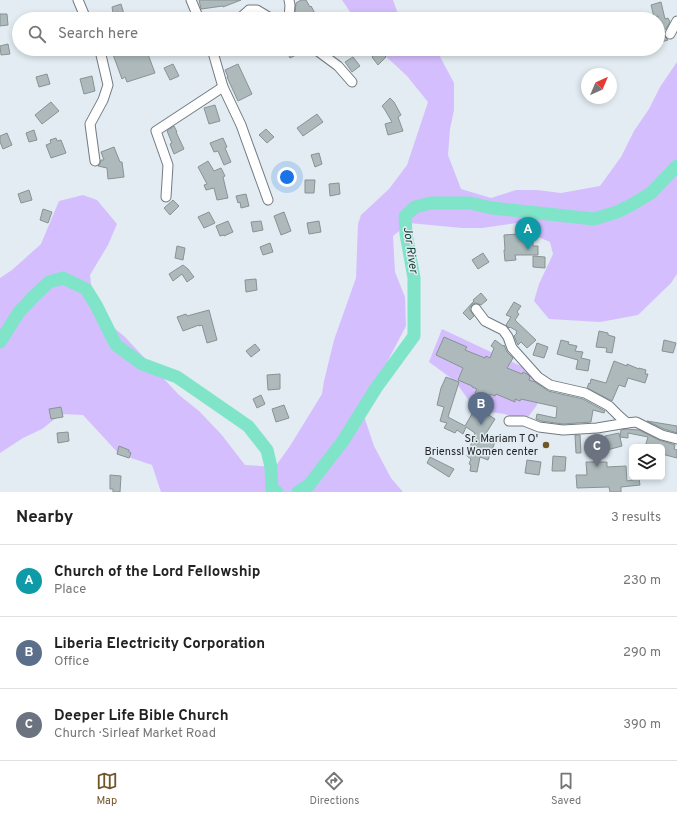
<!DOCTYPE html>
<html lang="en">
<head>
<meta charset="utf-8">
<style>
  body { margin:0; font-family:Overpass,sans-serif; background:#f2f2f2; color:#222 }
  .controls { position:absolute; right:12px; bottom:12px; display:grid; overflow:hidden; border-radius:6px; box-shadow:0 2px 6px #0003 }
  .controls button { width:36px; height:36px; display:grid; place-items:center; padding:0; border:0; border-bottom:1px solid #e0e0e0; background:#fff; color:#222; font:20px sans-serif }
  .compass { position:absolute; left:581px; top:68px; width:36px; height:36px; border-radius:50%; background:#fff; box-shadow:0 2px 6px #0003; rotate:44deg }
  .you { position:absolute; left:287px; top:177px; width:14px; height:14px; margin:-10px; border:3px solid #fff; border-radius:50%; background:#1a73e8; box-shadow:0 0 0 6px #1a73e833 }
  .badge { display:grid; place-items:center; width:26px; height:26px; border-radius:50%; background:#715628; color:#fff; font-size:13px; font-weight:700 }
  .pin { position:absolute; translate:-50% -33px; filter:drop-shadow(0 1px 2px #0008) }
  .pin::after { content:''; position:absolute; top:21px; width:14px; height:12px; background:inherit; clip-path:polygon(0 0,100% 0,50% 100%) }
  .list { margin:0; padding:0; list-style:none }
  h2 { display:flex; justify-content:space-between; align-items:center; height:52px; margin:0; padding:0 16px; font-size:17px }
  h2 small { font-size:13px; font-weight:400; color:#767676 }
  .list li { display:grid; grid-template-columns:26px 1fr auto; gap:12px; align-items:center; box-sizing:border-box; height:72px; padding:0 16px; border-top:1px solid #e0e0e0 }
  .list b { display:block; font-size:15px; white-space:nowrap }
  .list p { margin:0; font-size:13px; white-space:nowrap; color:#767676 }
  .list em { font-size:13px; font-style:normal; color:#767676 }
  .icon { flex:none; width:22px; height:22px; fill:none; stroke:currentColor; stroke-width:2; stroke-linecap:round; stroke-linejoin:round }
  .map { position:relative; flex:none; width:677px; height:492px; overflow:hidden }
  .search { position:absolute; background:#fff; box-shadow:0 2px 6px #0003; left:12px; right:12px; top:12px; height:44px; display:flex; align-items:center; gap:10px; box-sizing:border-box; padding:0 14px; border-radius:22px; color:#767676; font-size:15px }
  .sheet { height:268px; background:#fff }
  nav { display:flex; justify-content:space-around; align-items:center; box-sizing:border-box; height:56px; border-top:1px solid #e0e0e0; background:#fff; font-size:11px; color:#767676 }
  nav a { display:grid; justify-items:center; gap:2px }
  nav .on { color:#715628 }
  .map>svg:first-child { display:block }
  .green { fill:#d5befd }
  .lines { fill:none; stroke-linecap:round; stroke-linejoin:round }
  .river { stroke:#80e4c9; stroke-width:13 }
  .building { fill:#adb9bb; stroke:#879394 }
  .street-casing { stroke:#737b81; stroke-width:11 }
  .street { stroke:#fff; stroke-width:9 }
  .poi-dot { fill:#715628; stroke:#e2ecf2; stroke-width:1.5 }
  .labels { text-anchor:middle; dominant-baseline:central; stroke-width:3; stroke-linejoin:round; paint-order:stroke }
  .poi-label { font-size:11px; fill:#212427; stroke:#e2ecf2; text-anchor:end }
  .water-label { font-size:12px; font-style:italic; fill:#154237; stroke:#e2ecf2 }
</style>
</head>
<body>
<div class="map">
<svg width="677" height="492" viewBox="0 0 677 492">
  <rect width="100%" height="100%" fill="#e2ecf2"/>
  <!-- green -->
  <g class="green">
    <polygon points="342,0 393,0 398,14 404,19 355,19"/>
    <polygon points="378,49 436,49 454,83 454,110 450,129 448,155 461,189 491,198 516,190 537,190 561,193 600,186 621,157 634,131 649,109 660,87 677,62 677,274 671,283 638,315 600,322 549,319 534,301 539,284 553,254 550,242 536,236 517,223 482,228 462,228 409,223 393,236 395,272 405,297 406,326 362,410 374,446 391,478 403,492 161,492 152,465 119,454 83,415 61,414 42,429 23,438 0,453 0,278 12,270 41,244 59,201 83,195 97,200 117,224 108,245 90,275 93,301 107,322 125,337 179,395 199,411 221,434 245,465 275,467 290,446 322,394 324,381 334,340 356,278 358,224 361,215 389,189 407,165 428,102 407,76"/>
    <polygon points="442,329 525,368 538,377 542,389 537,405 528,417 518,420 505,414 490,412 472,405 455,381 429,362"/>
  </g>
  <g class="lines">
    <!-- river -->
    <g class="river">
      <polyline points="0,342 19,312 34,296 49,282 63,278 86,289 96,305 116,345 142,364 177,377 248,426 267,450 271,467 272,489 277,492"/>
      <polyline points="298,492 309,485 343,441 376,388 414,336 414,278 406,234 405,216 415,207 431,203 470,203 492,208 594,219 617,212 631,205 651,193 677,166"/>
    </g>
  </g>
  <!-- building -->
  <g class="building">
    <polygon points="199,0 241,0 223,7 223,6 201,9"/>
    <polygon points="301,0 306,0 310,7 311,6 318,19 299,19 295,13 296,3"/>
    <polygon points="661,2 665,19 668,18 670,22 666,29 664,30 665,37 668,40 658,43 658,16 654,17 651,5"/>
    <polygon points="121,4 124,14 119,16 118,12 113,13 112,7"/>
    <polygon points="0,14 7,14 8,25 0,26"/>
    <polygon points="8,44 10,54 1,55 0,46"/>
    <polygon points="111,49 125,49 127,54 142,49 146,49 155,73 127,82 125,77 122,79"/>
    <polygon points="286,49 308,49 290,58"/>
    <polygon points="380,50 386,57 378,65 372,57"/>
    <polygon points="353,57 360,66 352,72 345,62"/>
    <polygon points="173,64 179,76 170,80 164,68"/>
    <polygon points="238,64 252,94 238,101 227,77 228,77 225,70"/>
    <polygon points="47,74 50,84 39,87 36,77"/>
    <polygon points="92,76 95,91 84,94 80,79"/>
    <polygon points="390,98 394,102 401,115 398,117 403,131 388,135 385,124 392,122 385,110 382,106"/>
    <polygon points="51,102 59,111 42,124 35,115"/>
    <polygon points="215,105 220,121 209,124 204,108"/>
    <polygon points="317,114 323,122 303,136 297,128"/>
    <polygon points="174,126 177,132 176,132 184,149 174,154 170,144 172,143 167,131"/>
    <polygon points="266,129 274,137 267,143 259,135"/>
    <polygon points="34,130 37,140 29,142 26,133"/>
    <polygon points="7,133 12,145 3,149 0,142 0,136"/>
    <polygon points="56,138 57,141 61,140 66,153 51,158 46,145 51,143 50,140"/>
    <polygon points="223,138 227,147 225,148 231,162 224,165 218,151 214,152 210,143"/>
    <polygon points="114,147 120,162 122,162 124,177 108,179 107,168 98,166 100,164 101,160 104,160 101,152"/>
    <polygon points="319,153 322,164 315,167 311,155"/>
    <polygon points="208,161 214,171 221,168 225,176 223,177 228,198 217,200 214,188 206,190 204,185 207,184 198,167"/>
    <polygon points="305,180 315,180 314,193 305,193"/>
    <polygon points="339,183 340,194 330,196 329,184"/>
    <polygon points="29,190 32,200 21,203 18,194"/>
    <polygon points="246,194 249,206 241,208 240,202 238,203 236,196"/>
    <polygon points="173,200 179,206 170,215 164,208"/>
    <polygon points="43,209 52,212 48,223 40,220"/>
    <polygon points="209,212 215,223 204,228 198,217"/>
    <polygon points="284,212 291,231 281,235 274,216"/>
    <polygon points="228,221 233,232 224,236 224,235 220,236 216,226"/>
    <polygon points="261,221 263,230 253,232 251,222"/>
    <polygon points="319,221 321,232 309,234 307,223"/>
    <polygon points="518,234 518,237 533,237 533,246 538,246 538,255 515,255 516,260 505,261 504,250 505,250 504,235"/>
    <polygon points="270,243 273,252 263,255 260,247"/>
    <polygon points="177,246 185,248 183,260 175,258"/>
    <polygon points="483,253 489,262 478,269 472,260"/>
    <polygon points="533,256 545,257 545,268 533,267"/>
    <polygon points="183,265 188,269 194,277 187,282 182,274 173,281 169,274"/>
    <polygon points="256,279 257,290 246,292 245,280"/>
    <polygon points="481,293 487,300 481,305 476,303 472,304 470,307 470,310 474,316 470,320 463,313 474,301 473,300"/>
    <polygon points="514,302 521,306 517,312 519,314 515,320 536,340 527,348 521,342 518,345 514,336 517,333 516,333 517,331 510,327 509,328 506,325 511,317 506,315"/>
    <polygon points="209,310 217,340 207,343 202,325 199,326 199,325 183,331 177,317 186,314 187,316"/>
    <polygon points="599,331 608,333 608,335 615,337 612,353 606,352 607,348 596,347"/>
    <polygon points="444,337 467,347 465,350 485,358 486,356 490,358 494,348 491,346 495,340 503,346 504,345 507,352 513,358 507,368 522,374 523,372 527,374 530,377 529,380 535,382 548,391 583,399 605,411 604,413 593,410 591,422 563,424 541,421 536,419 537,414 556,418 557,407 521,399 520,401 515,399 515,402 496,394 495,396 490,394 489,398 475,393 477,389 472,387 472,386 458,380 463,368 436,355"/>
    <polygon points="561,340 569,342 568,344 577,346 575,351 583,352 581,358 590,360 588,371 576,369 578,360 557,354"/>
    <polygon points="664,340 676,343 673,353 662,351"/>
    <polygon points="537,343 548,347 544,358 533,355"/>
    <polygon points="255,344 260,350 251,357 246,351"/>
    <polygon points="614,361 627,366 627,364 639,369 639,368 646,370 645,374 648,374 645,383 628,378 625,387 619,385 612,401 587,388 589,383 590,384 591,379 606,383"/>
    <polygon points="280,374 280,389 268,390 267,375"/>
    <polygon points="446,377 459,382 448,417 465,426 476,407 495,419 483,438 495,442 488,460 480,457 477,472 470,471 471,465 469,464 471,459 467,456 475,433 466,427 463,434 457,430 455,433 444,428 447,423 440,421 444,407 437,405 441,388"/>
    <polygon points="261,395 265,404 257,408 253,399"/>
    <polygon points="284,405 289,418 276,422 272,409"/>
    <polygon points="61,407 63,417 51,419 49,409"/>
    <polygon points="647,421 677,426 677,433 664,429"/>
    <polygon points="626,429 639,430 659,440 675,445 674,449 677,450 677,458 662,454 662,447 645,447 648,437 628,433 628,438 620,437 621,430"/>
    <polygon points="68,432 69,441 58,443 57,433"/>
    <polygon points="619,433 622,446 607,450 605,436"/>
    <polygon points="575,435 580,435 581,453 576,453"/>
    <polygon points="119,446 129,450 129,452 131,453 129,458 117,454"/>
    <polygon points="553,456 566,457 565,471 552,471"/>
    <polygon points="430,457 454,469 449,477 427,463"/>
    <polygon points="527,460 541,462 539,475 525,473"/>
    <polygon points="586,462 607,462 607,467 626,466 627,481 639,479 640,485 621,487 621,492 610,492 609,487 577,488 576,475 587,475"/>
    <polygon points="110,475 121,476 120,492 113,492 113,489 110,489"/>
  </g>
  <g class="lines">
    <defs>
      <g id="street">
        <polyline points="78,0 86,19"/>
        <polyline points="191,0 199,19"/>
        <polyline points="289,0 290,5 289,19"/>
        <polyline points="239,19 249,10 257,10 272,19"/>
        <polyline points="670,34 677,21"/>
        <polyline points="212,49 223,87 241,125 268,200"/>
        <polyline points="315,49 338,66 352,82"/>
        <polyline points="95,161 90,124 103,100 108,85 101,55 99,49"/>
        <polyline points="166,197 168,165 156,131 223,87"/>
        <polyline points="476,309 485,321 503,330 508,337 512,348 538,377 550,385 585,393 609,406 619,416 627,423 636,422 662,435 677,439"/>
        <polyline points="509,421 524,421 539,427 563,430 597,428 627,423"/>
      </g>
    </defs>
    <!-- street casing -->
    <use href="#street" class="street-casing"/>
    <!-- street -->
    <use href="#street" class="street"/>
  </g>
  <!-- markers -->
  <circle class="poi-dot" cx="546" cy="445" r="4"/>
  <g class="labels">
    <!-- poi labels -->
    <g class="poi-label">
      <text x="538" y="439">Sr. Mariam T O'<tspan x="538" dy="13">Brienssl Women center</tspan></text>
    </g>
    <!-- water labels -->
    <g class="water-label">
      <text transform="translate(410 250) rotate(82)">Jor River</text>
    </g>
  </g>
</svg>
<div class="controls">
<button><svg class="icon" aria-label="layers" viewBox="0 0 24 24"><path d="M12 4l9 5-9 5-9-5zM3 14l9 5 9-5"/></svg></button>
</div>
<svg class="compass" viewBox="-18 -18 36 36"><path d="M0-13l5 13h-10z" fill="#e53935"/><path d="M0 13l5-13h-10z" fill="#767676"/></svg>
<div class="you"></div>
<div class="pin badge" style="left:528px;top:250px;background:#0f9aa8">A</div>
<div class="pin badge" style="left:481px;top:425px;background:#5c6f8a">B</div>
<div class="pin badge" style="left:597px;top:467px;background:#6b7280">C</div>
<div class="search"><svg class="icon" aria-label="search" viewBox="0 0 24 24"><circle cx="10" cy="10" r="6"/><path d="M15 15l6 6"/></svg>Search here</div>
</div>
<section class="sheet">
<h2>Nearby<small>3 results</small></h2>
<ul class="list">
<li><span class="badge" style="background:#0f9aa8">A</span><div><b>Church of the Lord Fellowship</b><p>Place</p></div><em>230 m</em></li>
<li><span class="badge" style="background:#5c6f8a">B</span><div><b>Liberia Electricity Corporation</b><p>Office</p></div><em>290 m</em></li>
<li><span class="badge" style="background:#6b7280">C</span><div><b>Deeper Life Bible Church</b><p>Church · Sirleaf Market Road</p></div><em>390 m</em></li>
</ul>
</section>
<nav>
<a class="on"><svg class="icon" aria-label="map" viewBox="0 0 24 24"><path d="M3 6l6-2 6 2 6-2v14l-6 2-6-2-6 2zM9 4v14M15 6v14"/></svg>Map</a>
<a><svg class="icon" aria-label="directions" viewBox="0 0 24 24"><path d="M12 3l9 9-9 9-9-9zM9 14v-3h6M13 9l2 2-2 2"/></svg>Directions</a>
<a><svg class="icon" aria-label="saved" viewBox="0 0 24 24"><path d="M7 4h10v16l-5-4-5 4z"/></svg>Saved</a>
</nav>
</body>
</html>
